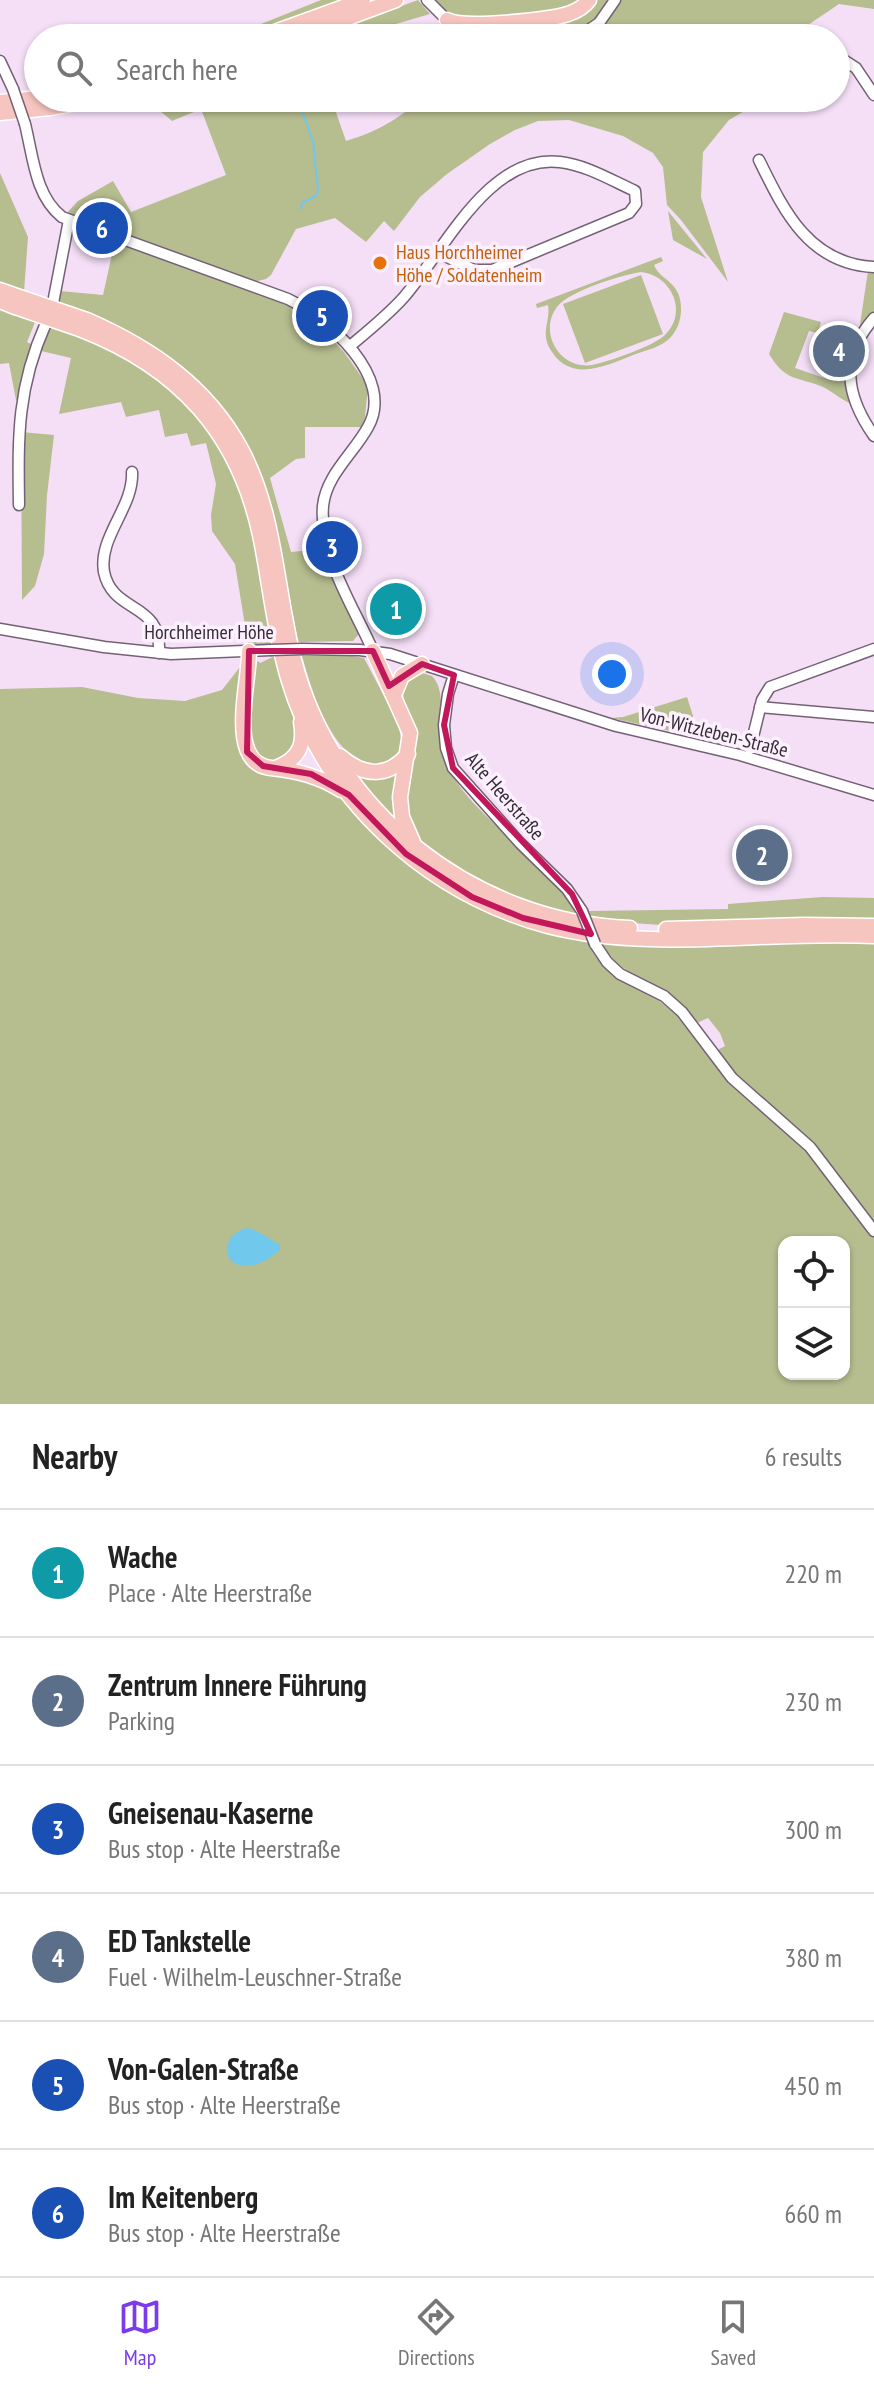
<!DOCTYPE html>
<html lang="en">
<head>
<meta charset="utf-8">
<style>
  body { margin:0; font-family:"PT Sans Narrow",sans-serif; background:#f6f6f6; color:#222 }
  .controls { position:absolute; right:24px; bottom:24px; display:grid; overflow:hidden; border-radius:16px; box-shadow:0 2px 6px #0004 }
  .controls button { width:72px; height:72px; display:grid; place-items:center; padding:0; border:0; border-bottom:2px solid #e0e0e0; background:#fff; color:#222; font:40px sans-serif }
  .you { position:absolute; left:612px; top:674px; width:28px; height:28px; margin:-20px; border:6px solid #fff; border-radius:50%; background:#1a73e8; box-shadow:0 0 0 12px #1a73e833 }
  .badge { display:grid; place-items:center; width:52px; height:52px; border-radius:50%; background:#7c3aed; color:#fff; font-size:26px; font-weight:700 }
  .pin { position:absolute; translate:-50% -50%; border:4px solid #fff; box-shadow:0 2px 8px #0006 }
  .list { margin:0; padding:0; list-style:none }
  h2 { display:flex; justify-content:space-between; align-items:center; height:104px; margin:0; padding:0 32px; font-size:34px }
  h2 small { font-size:26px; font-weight:400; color:#767676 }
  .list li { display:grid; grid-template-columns:52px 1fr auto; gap:24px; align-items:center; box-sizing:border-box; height:128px; padding:0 32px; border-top:2px solid #e0e0e0 }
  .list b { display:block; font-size:30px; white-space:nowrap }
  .list p { margin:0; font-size:26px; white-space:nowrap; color:#767676 }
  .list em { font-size:26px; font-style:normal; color:#767676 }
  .icon { flex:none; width:44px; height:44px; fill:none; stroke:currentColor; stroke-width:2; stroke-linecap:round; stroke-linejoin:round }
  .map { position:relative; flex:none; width:874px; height:1404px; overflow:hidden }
  .search { position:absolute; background:#fff; box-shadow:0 2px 6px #0004; left:24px; right:24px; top:24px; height:88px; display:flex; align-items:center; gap:20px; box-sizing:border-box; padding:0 28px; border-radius:44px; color:#767676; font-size:30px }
  .sheet { height:872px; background:#fff }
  nav { display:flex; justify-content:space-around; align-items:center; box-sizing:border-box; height:112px; border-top:2px solid #e0e0e0; background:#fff; font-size:22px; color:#767676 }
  nav a { display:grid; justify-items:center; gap:4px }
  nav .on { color:#7c3aed }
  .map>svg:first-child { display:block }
  .green { fill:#b6bd8f; fill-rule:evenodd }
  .water { fill:#70c8ec }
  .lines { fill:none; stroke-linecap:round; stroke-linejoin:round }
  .stream { stroke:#70c8ec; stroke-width:2 }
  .minor-casing { stroke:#746175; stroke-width:13 }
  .highway-casing { stroke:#fff; stroke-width:17 }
  .minor { stroke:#fff; stroke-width:10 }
  .highway { stroke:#f7c5bf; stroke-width:14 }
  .minor-bridge-casing { stroke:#746175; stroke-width:13; stroke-linecap:butt }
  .highway-bridge-casing { stroke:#fff; stroke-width:17; stroke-linecap:butt }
  .minor-bridge { stroke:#fff; stroke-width:10 }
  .highway-bridge { stroke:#f7c5bf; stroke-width:14 }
  .marked { fill:none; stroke:#c2185b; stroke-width:6; stroke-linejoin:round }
  .food-dot { fill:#e8710a; stroke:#fdf0fe; stroke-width:3 }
  .labels { text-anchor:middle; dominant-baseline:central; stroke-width:7; stroke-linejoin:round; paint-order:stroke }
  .food-label { font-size:20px; fill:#c56008; stroke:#fdf0fe; text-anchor:start }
  .street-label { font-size:20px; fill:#342c35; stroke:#fdf0fe }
</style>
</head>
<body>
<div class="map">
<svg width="874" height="1404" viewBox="0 0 874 1404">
  <rect width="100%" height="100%" fill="#f5dff7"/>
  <!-- green -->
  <g class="green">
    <polygon points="321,0 344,0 241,38 226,38"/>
    <polygon points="418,0 430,14 348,38 314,38"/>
    <path d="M434,0H579C558,21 478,18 448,16Z"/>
    <polygon points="593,0 874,0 874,9 839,4 808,25 820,38 474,38 455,36 451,26 503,26"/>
    <path d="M139,98H331L346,141C379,131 396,120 423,98H767L729,120L703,152L701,197L728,282L681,220L667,205L663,167L653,153L623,136L569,120L538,121L515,130L490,144L447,174L420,197L394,231L384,221L366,242L335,218L296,229L271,275L266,279L253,282L66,214L78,201L113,181L131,212L226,175L201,109L172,121L152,104L133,109L121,103Z"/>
    <polygon points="0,173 28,237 24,292 0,284"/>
    <polygon points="668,211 707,259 673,240"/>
    <polygon points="115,241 274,299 308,315 344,352 368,386 364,427 305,427 305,458 296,459 270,478 291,552 323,549 359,634 353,641 298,642 285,572 262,482 235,430 56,304 60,291 103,295"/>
    <path d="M661,257L663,261L654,265C660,281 682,281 681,310C681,320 677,331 670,338C661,347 647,350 636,354C609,364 573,384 552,352C539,333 551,322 548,305L537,308L536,304ZM641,272C671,275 689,312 665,335C654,346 608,362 592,365C560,370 538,332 557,307C569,291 621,275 641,272Z"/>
    <polygon points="868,271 874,272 874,312 859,331"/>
    <polygon points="641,275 663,334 585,363 563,304"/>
    <polygon points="0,307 44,322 43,324 35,322 27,342 33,345 20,400 16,400 9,363 0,364"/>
    <path d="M784,312L821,322L818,333L809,331L795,368L830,380H847L851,404C842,400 833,392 823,387C796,376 786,382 769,354Z"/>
    <polygon points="48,323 102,342 144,364 202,417 235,469 257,542 262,593 272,644 248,644 235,564 212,531 211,515 216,484 206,443 191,446 187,433 165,437 159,410 126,417 121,402 59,414 71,358 37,350"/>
    <polygon points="21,432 54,435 47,495 44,554 35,586 22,600"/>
    <path d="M346,655L364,658L398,723L403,749L394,762L366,767C327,743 314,698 302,656Z"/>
    <polygon points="275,656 297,727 293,755 268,763 252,753 248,730 255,665 258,661 260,663"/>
    <path d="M240,667L244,754L299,774L335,792L362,823L399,858L451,894L531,926L587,938L593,953L610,971L652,995L686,1023L725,1076L800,1141L874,1235V1404H0V689L82,687L138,698L185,701L222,690ZM784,1242H844V1374H784Z"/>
    <path d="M419,672L432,676C451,695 432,739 449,770C479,825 554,861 579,918C540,908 424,864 410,825C406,815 403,794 404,783C407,769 415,756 415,741C416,720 400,703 403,683Z"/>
    <polygon points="687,697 693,716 689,735 611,718 623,717"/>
    <polygon points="401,766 397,826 352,776"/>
    <polygon points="823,897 874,898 874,923 661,925 592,920 589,911 728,909 728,904"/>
    <path d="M600,940H874V1224L825,1160L746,1087L714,1052L725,1046L720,1033L708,1018L697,1023C670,983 620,982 600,940Z"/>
  </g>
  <!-- water -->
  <path class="water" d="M246,1228C257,1229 269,1239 280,1245L279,1251C272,1256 265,1262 257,1264C221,1274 217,1237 246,1228Z"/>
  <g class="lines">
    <!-- stream -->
    <polyline class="stream" points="297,98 313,141 318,190 316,196 302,203 301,209"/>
    <defs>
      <g id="minor">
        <polyline points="427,0 447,20 445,27 454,38"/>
        <polyline points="577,38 599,23 615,0"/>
        <polyline points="842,59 856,68 874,95"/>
        <polyline points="0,61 13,89"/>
        <path d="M25,124C33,156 35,196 62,217L288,299C327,318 396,377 368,427C354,453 326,475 323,506C319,556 354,607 373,651"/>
        <path d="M759,160C784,211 809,264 874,267"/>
        <polyline points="53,303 69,220"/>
        <path d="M874,318C839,358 846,396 874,436"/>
        <path d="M350,346C368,331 388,315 404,297C444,251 489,153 560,162C586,165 611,180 635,191L636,204L629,213L492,270H474L439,253"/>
        <path d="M132,472C134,507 98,537 104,572C113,615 162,600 159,653"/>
        <path d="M19,505C18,436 17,388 46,323"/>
        <polyline points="0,629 104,647 171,654 270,650"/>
        <polyline points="303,649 360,650 390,654 616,726 740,755 874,795"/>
        <polyline points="454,675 448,694 444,725 446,748 453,768 520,843 567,889 582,911"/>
        <polyline points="760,707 874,717"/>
        <polyline points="750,749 762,700 770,687 874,649"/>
        <polyline points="595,944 607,962 620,974 664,996 682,1012 732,1078 810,1147 874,1231"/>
      </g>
      <g id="highway">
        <path d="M447,20C465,29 548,20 568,14C577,11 584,7 589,0"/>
        <polyline points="258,38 363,0"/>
        <polyline points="294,38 396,0"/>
        <polyline points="0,102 38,98"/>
        <polyline points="0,113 50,108 104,98"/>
        <polyline points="0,290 17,296"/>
        <polyline points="0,301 15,307"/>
        <path d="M87,320C151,348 207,386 241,449C276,514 276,590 294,660C333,812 474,922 630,928"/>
        <path d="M82,330C179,368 238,433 260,535C270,583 274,631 288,678C324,800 426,893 548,926C654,953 766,930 874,936"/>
        <path d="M249,651C250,682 225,763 271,768C298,771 318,776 341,790"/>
        <polyline points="373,651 410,733 400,797 402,817 413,842"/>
        <polyline points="394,695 402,676 422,664"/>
        <path d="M340,756C363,776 387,779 408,754"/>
        <path d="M276,768C299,759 305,745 301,722"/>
        <polyline points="666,929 803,925 874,926"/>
      </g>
    </defs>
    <!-- minor casing -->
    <use href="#minor" class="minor-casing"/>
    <!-- highway casing -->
    <use href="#highway" class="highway-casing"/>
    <!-- minor -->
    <use href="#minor" class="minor"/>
    <!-- highway -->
    <use href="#highway" class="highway"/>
    <defs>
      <g id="minor-bridge">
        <polyline points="13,89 25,124"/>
        <polyline points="270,650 303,649"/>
        <polyline points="582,911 595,944"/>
      </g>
      <g id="highway-bridge">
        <polyline points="17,296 87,320"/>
        <polyline points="15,307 82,330"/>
      </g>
    </defs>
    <!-- minor-bridge casing -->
    <use href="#minor-bridge" class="minor-bridge-casing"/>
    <!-- highway-bridge casing -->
    <use href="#highway-bridge" class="highway-bridge-casing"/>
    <!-- minor-bridge -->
    <use href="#minor-bridge" class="minor-bridge"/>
    <!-- highway-bridge -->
    <use href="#highway-bridge" class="highway-bridge"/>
  </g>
  <!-- marked area -->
  <path class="marked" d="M249,651H373L389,686L422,664L454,675L444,725L453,768L572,894L591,934L523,918L472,897L406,854L349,795L311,774L263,766L247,752Z"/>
  <!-- markers -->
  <circle class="food-dot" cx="380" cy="263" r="8"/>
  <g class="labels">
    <!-- food labels -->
    <g class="food-label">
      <text x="396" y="252">Haus Horchheimer<tspan x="396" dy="23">Höhe / Soldatenheim</tspan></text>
    </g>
    <!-- street labels -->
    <g class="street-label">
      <text x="209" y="632">Horchheimer Höhe</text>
      <text transform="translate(714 732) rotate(14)">Von-Witzleben-Straße</text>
      <text transform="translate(505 796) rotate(49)">Alte Heerstraße</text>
    </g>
  </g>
</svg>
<div class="controls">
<button><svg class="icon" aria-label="locate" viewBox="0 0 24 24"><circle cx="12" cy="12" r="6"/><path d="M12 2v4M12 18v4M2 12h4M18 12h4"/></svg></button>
<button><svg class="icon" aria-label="layers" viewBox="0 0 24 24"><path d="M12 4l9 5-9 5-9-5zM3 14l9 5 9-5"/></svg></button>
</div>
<div class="you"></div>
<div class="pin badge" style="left:396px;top:609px;background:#0f9aa8">1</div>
<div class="pin badge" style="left:762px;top:855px;background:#5c6f8a">2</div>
<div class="pin badge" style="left:332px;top:547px;background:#1a4fb4">3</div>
<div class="pin badge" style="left:839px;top:351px;background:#5c6f8a">4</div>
<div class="pin badge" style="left:322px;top:316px;background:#1a4fb4">5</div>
<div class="pin badge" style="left:102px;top:228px;background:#1a4fb4">6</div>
<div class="search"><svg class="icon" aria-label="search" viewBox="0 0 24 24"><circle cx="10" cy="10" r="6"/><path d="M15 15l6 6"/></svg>Search here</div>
</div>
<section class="sheet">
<h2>Nearby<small>6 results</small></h2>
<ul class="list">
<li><span class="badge" style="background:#0f9aa8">1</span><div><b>Wache</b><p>Place · Alte Heerstraße</p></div><em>220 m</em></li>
<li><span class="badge" style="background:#5c6f8a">2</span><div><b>Zentrum Innere Führung</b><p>Parking</p></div><em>230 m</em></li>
<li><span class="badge" style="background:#1a4fb4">3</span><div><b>Gneisenau-Kaserne</b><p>Bus stop · Alte Heerstraße</p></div><em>300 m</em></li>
<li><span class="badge" style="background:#5c6f8a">4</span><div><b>ED Tankstelle</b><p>Fuel · Wilhelm-Leuschner-Straße</p></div><em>380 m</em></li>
<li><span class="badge" style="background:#1a4fb4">5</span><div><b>Von-Galen-Straße</b><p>Bus stop · Alte Heerstraße</p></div><em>450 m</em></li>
<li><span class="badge" style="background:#1a4fb4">6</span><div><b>Im Keitenberg</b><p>Bus stop · Alte Heerstraße</p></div><em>660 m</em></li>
</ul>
</section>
<nav>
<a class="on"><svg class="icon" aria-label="map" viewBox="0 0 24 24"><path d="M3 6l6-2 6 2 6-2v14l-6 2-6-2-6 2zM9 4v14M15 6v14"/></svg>Map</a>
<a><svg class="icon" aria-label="directions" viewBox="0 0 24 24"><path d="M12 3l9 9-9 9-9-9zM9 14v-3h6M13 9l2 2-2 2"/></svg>Directions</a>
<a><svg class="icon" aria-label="saved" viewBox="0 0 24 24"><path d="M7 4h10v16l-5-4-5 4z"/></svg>Saved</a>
</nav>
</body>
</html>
